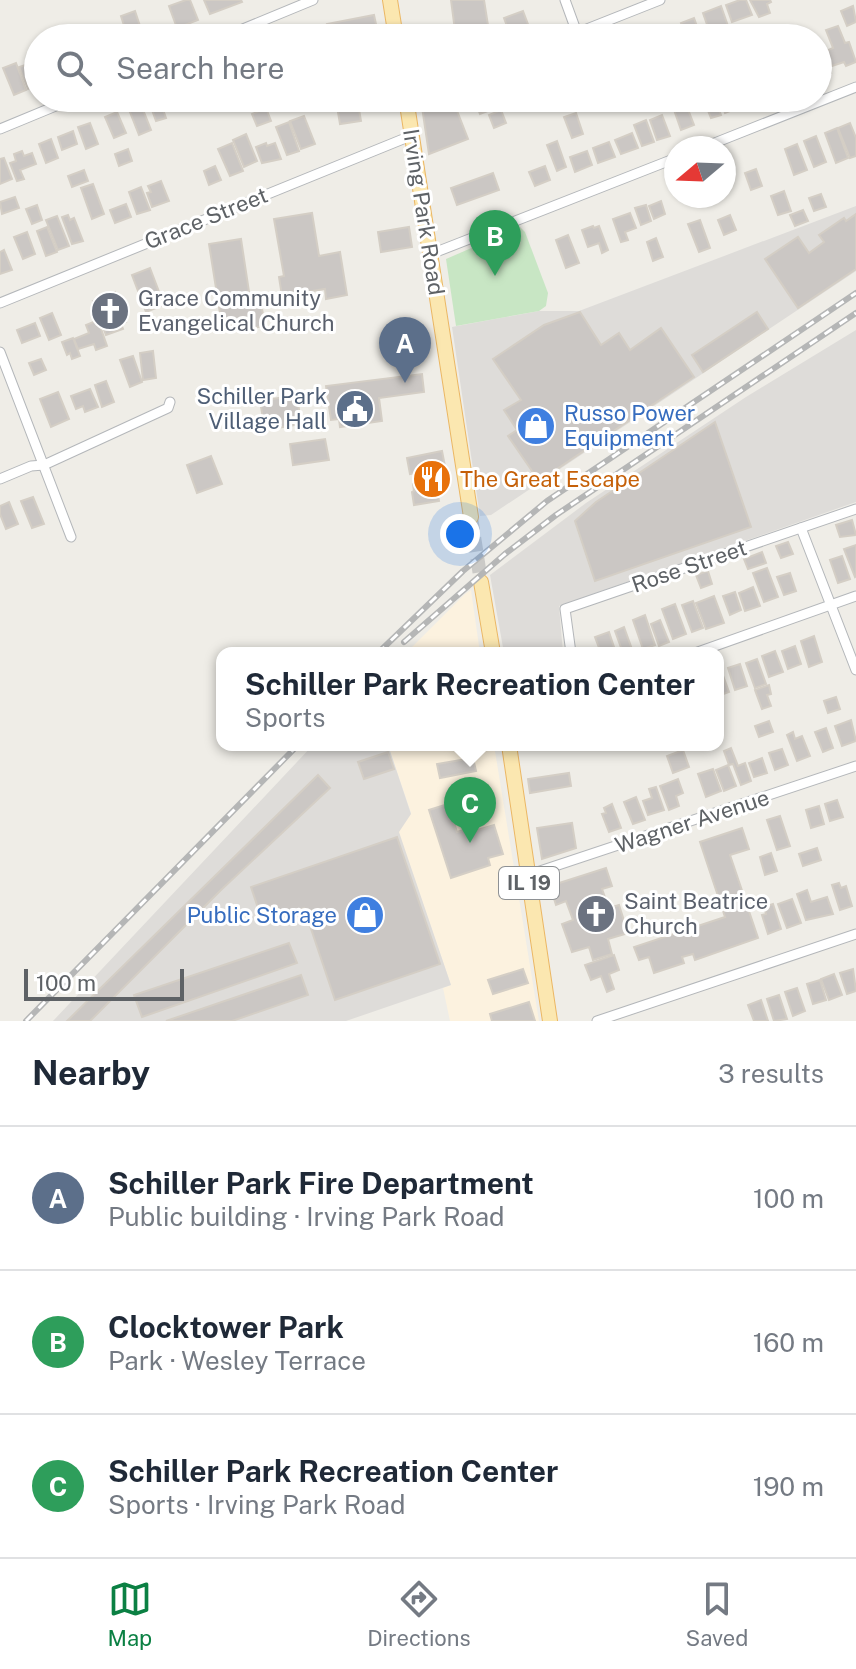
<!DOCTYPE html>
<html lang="en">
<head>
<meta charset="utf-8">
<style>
  body { margin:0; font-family:"Public Sans",sans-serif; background:#f6f6f7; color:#1f2937 }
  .compass { position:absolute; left:664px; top:136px; width:72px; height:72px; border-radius:50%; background:#fff; box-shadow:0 2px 6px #0004; rotate:251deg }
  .scale { position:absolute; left:24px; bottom:20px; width:160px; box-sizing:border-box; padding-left:8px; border:4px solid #5e6266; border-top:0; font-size:22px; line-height:28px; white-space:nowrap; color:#5e6266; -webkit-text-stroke:6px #fff; paint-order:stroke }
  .you { position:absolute; left:460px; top:534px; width:28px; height:28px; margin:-20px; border:6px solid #fff; border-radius:50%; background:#1a73e8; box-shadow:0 0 0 12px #1a73e833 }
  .badge { display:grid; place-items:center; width:52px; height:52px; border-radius:50%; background:#0b8043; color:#fff; font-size:26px; font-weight:700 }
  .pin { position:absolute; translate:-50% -66px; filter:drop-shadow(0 2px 4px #0008) }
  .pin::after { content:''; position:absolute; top:42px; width:28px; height:24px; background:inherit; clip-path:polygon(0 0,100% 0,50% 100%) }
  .popup { position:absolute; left:216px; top:647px; width:508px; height:104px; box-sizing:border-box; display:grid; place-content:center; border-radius:16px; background:#fff; filter:drop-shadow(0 2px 6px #0005); font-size:26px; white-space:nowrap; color:#747a83 }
  .popup b { font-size:30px; color:#1f2937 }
  .popup::after { content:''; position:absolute; left:50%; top:100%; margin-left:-16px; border:16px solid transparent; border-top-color:#fff }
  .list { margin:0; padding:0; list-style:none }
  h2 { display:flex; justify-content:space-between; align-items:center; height:104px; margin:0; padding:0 32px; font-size:34px }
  h2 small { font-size:26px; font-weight:400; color:#747a83 }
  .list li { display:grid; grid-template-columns:52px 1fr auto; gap:24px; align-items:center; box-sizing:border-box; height:144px; padding:0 32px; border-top:2px solid #e0e1e3 }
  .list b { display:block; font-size:30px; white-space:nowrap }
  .list p { margin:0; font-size:26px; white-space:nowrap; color:#747a83 }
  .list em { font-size:26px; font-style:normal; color:#747a83 }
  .icon { flex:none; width:44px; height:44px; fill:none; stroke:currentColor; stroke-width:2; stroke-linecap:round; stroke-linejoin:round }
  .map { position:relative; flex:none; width:856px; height:1021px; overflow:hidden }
  .search { position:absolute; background:#fff; box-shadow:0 2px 6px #0004; left:24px; right:24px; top:24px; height:88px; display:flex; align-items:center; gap:20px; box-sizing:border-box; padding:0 28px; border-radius:44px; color:#747a83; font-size:30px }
  .sheet { height:536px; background:#fff }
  nav { display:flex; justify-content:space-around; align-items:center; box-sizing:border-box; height:112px; border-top:2px solid #e0e1e3; background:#fff; font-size:22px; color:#747a83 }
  nav a { display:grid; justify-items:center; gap:4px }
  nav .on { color:#0b8043 }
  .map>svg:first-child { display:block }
  .commercial { fill:#fcf2df }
  .industrial { fill:#dedcd9 }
  .green { fill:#c8e6c4 }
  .building { fill:#cbc7c4; stroke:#d4cec5; stroke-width:2 }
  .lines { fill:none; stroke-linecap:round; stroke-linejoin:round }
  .primary-tunnel { stroke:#cbcac7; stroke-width:14; stroke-dasharray:14 7; stroke-linecap:butt }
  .street-casing { stroke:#b4b7ba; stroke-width:11 }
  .primary-casing { stroke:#ebb764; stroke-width:16 }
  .street { stroke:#fff; stroke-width:9 }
  .primary { stroke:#fbe7b0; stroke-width:14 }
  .rail-casing { stroke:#b5b6b6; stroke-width:6 }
  .rail { stroke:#fff; stroke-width:3; stroke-dasharray:9; stroke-linecap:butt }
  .labels { text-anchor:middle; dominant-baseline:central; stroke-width:6; stroke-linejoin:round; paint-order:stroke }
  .shield { fill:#fff; stroke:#8e9194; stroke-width:2 }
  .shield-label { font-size:20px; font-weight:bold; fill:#5e6266 }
  .street-label { font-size:22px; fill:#5e6266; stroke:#fff }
  .worship-label { font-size:22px; fill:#5b616d; stroke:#fff; text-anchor:start }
  .service-label { font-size:22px; fill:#4e5e75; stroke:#fff; text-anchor:end }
  .shop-label { font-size:22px; fill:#366cbe; stroke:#fff; text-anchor:start }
  .food-label { font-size:22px; fill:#c56008; stroke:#fff; text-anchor:start }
</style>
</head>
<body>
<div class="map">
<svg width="856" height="1021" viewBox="0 0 856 1021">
  <rect width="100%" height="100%" fill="#efede7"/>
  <!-- commercial -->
  <g class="commercial">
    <polygon points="471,590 480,653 406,653 465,594"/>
    <polygon points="388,745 494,745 539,1021 450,1021 443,988 451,985 398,831 411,813"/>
  </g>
  <!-- industrial -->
  <g class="industrial">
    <polygon points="856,206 856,271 491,515 480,516 452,327 539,311 579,311"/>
    <polygon points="856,330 856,502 559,606 563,653 504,653 490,575 586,503 746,397"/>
    <polygon points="313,745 388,745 411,814 399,832 451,985 346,1021 53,1021"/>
  </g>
  <!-- green -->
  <polygon class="green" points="520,227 525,232 548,293 546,306 539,311 456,326 446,259"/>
  <!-- building -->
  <g class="building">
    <polygon points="186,0 190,0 198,20 177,28 169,6"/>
    <polygon points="204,0 241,0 242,2 210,14"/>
    <polygon points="451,0 484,0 490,38 456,38"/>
    <polygon points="740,0 746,0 752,15 732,22 726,5"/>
    <polygon points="750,0 770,0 771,2 767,4 770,13 759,17"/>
    <polygon points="721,6 729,29 711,36 703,13"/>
    <polygon points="853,6 856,22 847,26 841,11"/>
    <polygon points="135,11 144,38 128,38 121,16"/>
    <polygon points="523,11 529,27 510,34 504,18"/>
    <polygon points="374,15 379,38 330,38 327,24"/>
    <polygon points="694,18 699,32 686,37 681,23"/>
    <polygon points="838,26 845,43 849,42 856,62 846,66 844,62 832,66 826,51 833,48 826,30"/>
    <polygon points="818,38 831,73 819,77 818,75"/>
    <polygon points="16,63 26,90 14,95 3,68"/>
    <polygon points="31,63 38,85 28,89 19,67"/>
    <polygon points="159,98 166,118 156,121 148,99"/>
    <polygon points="328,98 357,98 361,121 340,124 337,106 329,107"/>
    <polygon points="447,98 452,98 468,139 429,154 422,107"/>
    <polygon points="485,98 493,98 496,108 480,114 475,101"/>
    <polygon points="703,98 715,98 721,115 711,118"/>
    <polygon points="729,98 738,98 741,107 725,113 721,101"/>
    <polygon points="684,99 694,125 681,130 672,104"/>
    <polygon points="140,102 151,130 139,135 128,107"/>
    <polygon points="266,108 271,121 257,126 252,114"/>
    <polygon points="501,110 506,123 494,128 489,115"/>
    <polygon points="117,112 126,133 114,138 105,117"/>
    <polygon points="576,113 583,134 572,138 564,117"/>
    <polygon points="662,115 670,136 657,140 650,120"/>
    <polygon points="304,116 315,144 301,149 290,121"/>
    <polygon points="646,120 654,142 642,146 634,125"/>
    <polygon points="289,122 299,151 287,155 276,127"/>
    <polygon points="90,123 98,144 86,149 78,127"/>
    <polygon points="850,123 856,138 856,156 850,158 838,128"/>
    <polygon points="837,128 848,158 836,163 825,133"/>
    <polygon points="73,131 77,144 62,150 58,137"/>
    <polygon points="632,133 638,148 621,154 615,140"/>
    <polygon points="246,134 257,161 244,167 233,140"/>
    <polygon points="816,136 826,162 814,167 804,141"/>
    <polygon points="51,139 58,158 46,163 39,144"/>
    <polygon points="557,141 566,167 557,171 547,145"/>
    <polygon points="609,142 615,157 598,163 593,148"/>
    <polygon points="232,143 243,171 230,176 218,149"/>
    <polygon points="266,143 267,146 275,143 281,159 262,163 256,147"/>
    <polygon points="797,144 807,170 794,175 785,149"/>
    <polygon points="128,149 132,161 119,166 115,154"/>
    <polygon points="22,151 24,156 32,153 36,164 20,170 24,179 17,181 10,163 16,161 14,154"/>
    <polygon points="587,151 592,165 575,172 570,157"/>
    <polygon points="4,158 12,179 0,184 0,159"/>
    <polygon points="215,166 221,180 209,185 204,171"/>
    <polygon points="545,166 550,180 535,186 529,172"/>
    <polygon points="756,169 762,186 751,190 745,173"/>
    <polygon points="84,170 88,181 72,187 68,176"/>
    <polygon points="493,173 499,190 457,205 451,188"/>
    <polygon points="161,181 169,201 152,207 147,193 151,192 148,186"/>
    <polygon points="93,184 104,214 92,219 81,188"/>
    <polygon points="141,187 150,210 137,214 129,192"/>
    <polygon points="784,191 791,211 778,215 771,196"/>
    <polygon points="821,194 826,207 814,211 809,198"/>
    <polygon points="15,197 19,208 2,214 0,202"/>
    <polygon points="661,201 665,214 654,219 649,206"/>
    <polygon points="126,204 131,217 115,223 110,210"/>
    <polygon points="37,205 42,220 32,224 26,209"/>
    <polygon points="646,205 651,221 641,225 635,208"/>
    <polygon points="803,210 808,221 795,226 790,215"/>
    <polygon points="312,213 319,256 340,252 347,295 326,299 325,289 282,296 279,277 284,276 274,219"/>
    <polygon points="630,213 636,228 625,232 628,240 621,242 613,219"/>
    <polygon points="856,214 856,269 798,308 765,259 798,237 809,253 824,242 819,235 844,218 846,221"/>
    <polygon points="68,215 70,220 74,218 83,241 72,244 62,217"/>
    <polygon points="730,215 736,230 724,235 718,220"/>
    <polygon points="57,216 69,246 58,250 46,220"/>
    <polygon points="700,220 710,248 699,252 688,224"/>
    <polygon points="593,226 594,228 599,226 608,250 602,253 599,243 588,247 582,230"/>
    <polygon points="47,227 57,252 46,256 37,231"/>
    <polygon points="409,227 412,247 381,252 378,232"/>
    <polygon points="27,232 35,254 23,259 14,237"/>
    <polygon points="568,235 579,263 566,268 556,240"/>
    <polygon points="656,238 663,257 653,261 647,242"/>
    <polygon points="241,239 251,305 261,303 265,326 247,329 246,323 222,326 209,244"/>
    <polygon points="4,250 12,270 0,274 0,252"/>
    <polygon points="150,268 164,305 146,312 132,275"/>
    <polygon points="115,292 126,322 121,324 123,329 106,335 93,301"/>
    <polygon points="580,312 601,345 619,333 630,350 661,328 694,377 539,481 508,436 517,430 504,410 521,400 493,359 544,325"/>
    <polygon points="757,312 768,329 703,372 692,355"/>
    <polygon points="52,313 61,335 49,340 40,318"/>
    <polygon points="98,320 107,346 96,350 94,344 78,349 74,339 89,333 86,325"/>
    <polygon points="35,323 40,336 22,343 17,330"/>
    <polygon points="73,338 80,356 72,359 70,353 67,355 62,342"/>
    <polygon points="153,351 156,378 143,380 140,353"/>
    <polygon points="133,356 142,382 130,387 120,360"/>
    <polygon points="41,359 46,370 34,375 29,363"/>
    <polygon points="422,374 424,392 379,398 382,421 340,427 339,419 331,420 326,386"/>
    <polygon points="106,381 114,402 102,407 95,385"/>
    <polygon points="90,389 98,407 85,412 83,406 76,409 71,396"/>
    <polygon points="58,392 69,419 51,427 40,399"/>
    <polygon points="297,395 301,424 265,430 260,401"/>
    <polygon points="715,422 751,527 595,581 575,521 596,502"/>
    <polygon points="325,439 329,460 293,465 290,444"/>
    <polygon points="442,451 449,487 437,489 439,501 414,505 412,492 414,491 413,484 417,483 416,473 410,474 407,458"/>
    <polygon points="211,456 222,484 197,493 187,465"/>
    <polygon points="33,497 44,524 32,528 21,501"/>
    <polygon points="9,502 18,524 6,529 0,514 0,506"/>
    <polygon points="852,520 856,535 840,537 836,525"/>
    <polygon points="788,542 793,554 781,558 776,546"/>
    <polygon points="856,545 856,576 855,577 844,549"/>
    <polygon points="762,552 766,563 748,569 744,559"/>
    <polygon points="842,556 850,579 838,583 830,560"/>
    <polygon points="767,568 778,597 764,602 753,573"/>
    <polygon points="708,571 712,584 701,588 696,575"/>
    <polygon points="790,573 796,591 784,595 777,577"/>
    <polygon points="753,587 760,606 745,611 739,593"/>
    <polygon points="735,592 741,610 730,615 723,596"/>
    <polygon points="714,596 724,623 706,629 696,603"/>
    <polygon points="693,601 703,628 692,632 682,605"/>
    <polygon points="675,604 686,634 673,639 662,609"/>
    <polygon points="645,615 655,645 643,649 633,620"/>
    <polygon points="660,620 669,642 659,646 651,624"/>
    <polygon points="624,627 633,652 629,653 623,653 615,631"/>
    <polygon points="609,632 616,653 601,653 595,637"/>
    <polygon points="814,636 822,662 809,667 801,641"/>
    <polygon points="795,646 801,664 788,669 782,651"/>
    <polygon points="775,651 783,672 769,677 762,656"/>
    <polygon points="757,659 766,684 755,688 746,663"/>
    <polygon points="740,664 747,686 735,690 728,668"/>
    <polygon points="721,670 729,692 718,696 718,671"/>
    <polygon points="769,685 771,694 767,695 771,706 762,709 755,690"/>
    <polygon points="836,697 840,709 828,713 824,701"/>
    <polygon points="851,720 856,741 842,746 835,726"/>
    <polygon points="769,721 773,732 759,737 755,726"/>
    <polygon points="826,728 833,748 823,752 815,732"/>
    <polygon points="793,732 795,739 802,736 810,756 797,761 787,735"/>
    <polygon points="731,748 738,766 745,763 751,781 741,785 733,764 729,765 724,751"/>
    <polygon points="782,749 788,765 775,770 769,753"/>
    <polygon points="683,750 689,767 673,773 667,756"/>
    <polygon points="388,752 394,769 364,779 358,762"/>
    <polygon points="473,758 476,771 440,778 437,764"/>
    <polygon points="762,758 767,773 754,777 749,763"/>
    <polygon points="728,765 736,786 724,791 716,770"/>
    <polygon points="713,769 721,791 706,797 698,774"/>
    <polygon points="569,773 571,786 530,793 528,779"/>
    <polygon points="318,775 330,788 221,890 90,1021 67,1021"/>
    <polygon points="678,779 683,793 676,796 679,806 669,810 660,786"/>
    <polygon points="656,787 664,810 648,815 643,801 652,798 649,789"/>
    <polygon points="636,797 645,820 633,824 624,802"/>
    <polygon points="837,800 843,817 830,821 825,804"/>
    <polygon points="448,804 457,832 470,828 471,832 494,825 503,854 488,858 490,865 451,878 429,810"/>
    <polygon points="612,804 621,828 609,832 602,814 606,813 604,808"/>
    <polygon points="819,806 824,824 811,828 806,810"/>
    <polygon points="780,816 790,846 777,850 767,820"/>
    <polygon points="572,823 576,848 542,859 537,828"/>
    <polygon points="742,828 749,849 730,855 758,938 695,960 693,954 682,957 684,963 654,973 649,957 639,960 634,947 725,917 700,842"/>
    <polygon points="397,837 440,964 335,1000 304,908 263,923 251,887"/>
    <polygon points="817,848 821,860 803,866 799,854"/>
    <polygon points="771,853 777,871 765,875 760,857"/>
    <polygon points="606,868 612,886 602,889 609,908 619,905 628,933 608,939 612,954 593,960 589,947 572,952 562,924 573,920 566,901 556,905 550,886"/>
    <polygon points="839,883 841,888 846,886 852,906 840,910 832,885"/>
    <polygon points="807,890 811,902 827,897 833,914 806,920 797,894"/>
    <polygon points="792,899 801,923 787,928 778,904"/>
    <polygon points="773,904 781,929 768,934 762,915 766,914 764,907"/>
    <polygon points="289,943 297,963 142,1017 134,995"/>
    <polygon points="614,955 619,970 609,974 614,989 607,992 601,976 591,980 585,965"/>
    <polygon points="523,969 528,983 493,994 488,980"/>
    <polygon points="853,969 856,991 847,994 840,973"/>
    <polygon points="834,974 842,995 829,1000 821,979"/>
    <polygon points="301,975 308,995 232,1021 166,1021"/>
    <polygon points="820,980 826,1000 813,1004 807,984"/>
    <polygon points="797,988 805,1011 793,1016 785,992"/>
    <polygon points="779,995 787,1019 774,1021 767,999"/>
    <polygon points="761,1000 768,1021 754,1021 748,1005"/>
    <polygon points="529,1002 535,1021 492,1021 490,1014"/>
  </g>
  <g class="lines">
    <!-- primary-tunnel -->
    <polyline class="primary-tunnel" points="471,517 481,582"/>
    <defs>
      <g id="street">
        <polyline points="565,0 577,33"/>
        <polyline points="221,38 313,0"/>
        <polyline points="564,38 660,0"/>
        <polyline points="0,129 75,98"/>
        <polyline points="702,148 856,87"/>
        <polyline points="431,254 676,158"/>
        <polyline points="0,303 413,135"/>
        <polyline points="0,352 71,537"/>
        <polyline points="0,479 31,466 44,465 168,408 170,402"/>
        <polyline points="801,528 856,670"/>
        <polyline points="571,653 565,609 856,509"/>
        <polyline points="695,653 856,596"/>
        <polyline points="528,875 856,766"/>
        <polyline points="597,1021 856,934"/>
      </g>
      <g id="primary">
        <polyline points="390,0 396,38"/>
        <polyline points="406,98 471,517"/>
        <polyline points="481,582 493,653"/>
        <polyline points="509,745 550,1021"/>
      </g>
    </defs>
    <!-- street casing -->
    <use href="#street" class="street-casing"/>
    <!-- primary casing -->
    <use href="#primary" class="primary-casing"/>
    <!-- street -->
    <use href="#street" class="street"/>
    <!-- primary -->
    <use href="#primary" class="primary"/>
    <defs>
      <g id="rail">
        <polyline points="404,642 505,554 556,515 856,313"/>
        <polyline points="378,653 463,571 547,501 856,293"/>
        <polyline points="26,1021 298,745"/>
      </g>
    </defs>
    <!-- rail casing -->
    <use href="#rail" class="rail-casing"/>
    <!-- rail -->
    <use href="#rail" class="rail"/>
  </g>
  <!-- icons -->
  <defs>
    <symbol id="church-disc" viewBox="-11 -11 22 22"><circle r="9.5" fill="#6b7280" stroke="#fff"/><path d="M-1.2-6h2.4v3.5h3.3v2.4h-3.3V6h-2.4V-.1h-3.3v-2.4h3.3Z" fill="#fff"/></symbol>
    <symbol id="civic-disc" viewBox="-11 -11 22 22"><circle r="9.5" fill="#5c6f8a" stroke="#fff"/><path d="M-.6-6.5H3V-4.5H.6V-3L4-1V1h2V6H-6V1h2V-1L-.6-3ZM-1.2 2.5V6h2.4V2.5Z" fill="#fff"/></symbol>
    <symbol id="shop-disc" viewBox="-11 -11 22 22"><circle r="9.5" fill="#3f7fe0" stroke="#fff"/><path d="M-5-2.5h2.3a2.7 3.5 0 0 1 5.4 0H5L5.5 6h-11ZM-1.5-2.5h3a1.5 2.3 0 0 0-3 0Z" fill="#fff"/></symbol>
    <symbol id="restaurant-disc" viewBox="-11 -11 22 22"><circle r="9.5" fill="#e8710a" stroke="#fff"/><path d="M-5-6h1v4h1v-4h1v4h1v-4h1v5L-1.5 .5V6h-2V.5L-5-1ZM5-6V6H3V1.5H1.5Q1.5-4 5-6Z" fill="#fff"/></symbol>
  </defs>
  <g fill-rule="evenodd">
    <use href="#church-disc" x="88" y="289" width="44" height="44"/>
    <use href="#civic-disc" x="333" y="387" width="44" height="44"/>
    <use href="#shop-disc" x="514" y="404" width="44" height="44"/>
    <use href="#restaurant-disc" x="410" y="457" width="44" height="44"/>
    <use href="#church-disc" x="574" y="892" width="44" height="44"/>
    <use href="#shop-disc" x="343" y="893" width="44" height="44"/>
  </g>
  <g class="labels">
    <!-- shield labels -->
    <rect class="shield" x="499" y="867" width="60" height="32" rx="6"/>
    <g class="shield-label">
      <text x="529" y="883">IL 19</text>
    </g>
    <!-- street labels -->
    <g class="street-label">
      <text transform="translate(424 212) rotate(81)">Irving Park Road</text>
      <text transform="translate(206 218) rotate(-22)">Grace Street</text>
      <text transform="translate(689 566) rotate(-19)">Rose Street</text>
      <text transform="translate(692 821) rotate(-18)">Wagner Avenue</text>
    </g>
    <!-- worship labels -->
    <g class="worship-label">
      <text x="138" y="298">Grace Community<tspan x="138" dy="25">Evangelical Church</tspan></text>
      <text x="624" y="901">Saint Beatrice<tspan x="624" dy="25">Church</tspan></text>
    </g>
    <!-- service labels -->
    <g class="service-label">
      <text x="327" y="396">Schiller Park<tspan x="327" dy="25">Village Hall</tspan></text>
    </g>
    <!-- shop labels -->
    <g class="shop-label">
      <text x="564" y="413">Russo Power<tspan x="564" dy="25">Equipment</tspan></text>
      <text x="337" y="915" text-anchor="end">Public Storage</text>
    </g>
    <!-- food labels -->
    <g class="food-label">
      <text x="460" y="479">The Great Escape</text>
    </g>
  </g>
</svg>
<svg class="compass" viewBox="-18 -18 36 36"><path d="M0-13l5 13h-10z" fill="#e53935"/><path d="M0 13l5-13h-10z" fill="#747a83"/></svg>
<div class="scale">100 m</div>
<div class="you"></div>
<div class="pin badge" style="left:405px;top:383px;background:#5c6f8a">A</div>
<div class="pin badge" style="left:495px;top:276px;background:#2e9e5b">B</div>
<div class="pin badge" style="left:470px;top:843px;background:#2e9e5b">C</div>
<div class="popup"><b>Schiller Park Recreation Center</b>Sports</div>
<div class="search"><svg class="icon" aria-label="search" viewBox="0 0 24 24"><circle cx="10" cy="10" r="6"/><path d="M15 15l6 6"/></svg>Search here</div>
</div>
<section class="sheet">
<h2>Nearby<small>3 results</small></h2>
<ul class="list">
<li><span class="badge" style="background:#5c6f8a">A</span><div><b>Schiller Park Fire Department</b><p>Public building · Irving Park Road</p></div><em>100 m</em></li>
<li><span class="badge" style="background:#2e9e5b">B</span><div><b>Clocktower Park</b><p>Park · Wesley Terrace</p></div><em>160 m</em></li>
<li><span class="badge" style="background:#2e9e5b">C</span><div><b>Schiller Park Recreation Center</b><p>Sports · Irving Park Road</p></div><em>190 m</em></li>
</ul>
</section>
<nav>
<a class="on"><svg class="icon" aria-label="map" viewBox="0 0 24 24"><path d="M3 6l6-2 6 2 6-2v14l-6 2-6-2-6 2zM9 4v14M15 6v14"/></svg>Map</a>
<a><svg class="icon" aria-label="directions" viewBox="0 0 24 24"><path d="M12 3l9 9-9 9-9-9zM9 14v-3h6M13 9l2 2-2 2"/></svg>Directions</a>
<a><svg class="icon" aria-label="saved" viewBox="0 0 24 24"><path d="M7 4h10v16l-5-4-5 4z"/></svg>Saved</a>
</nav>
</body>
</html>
